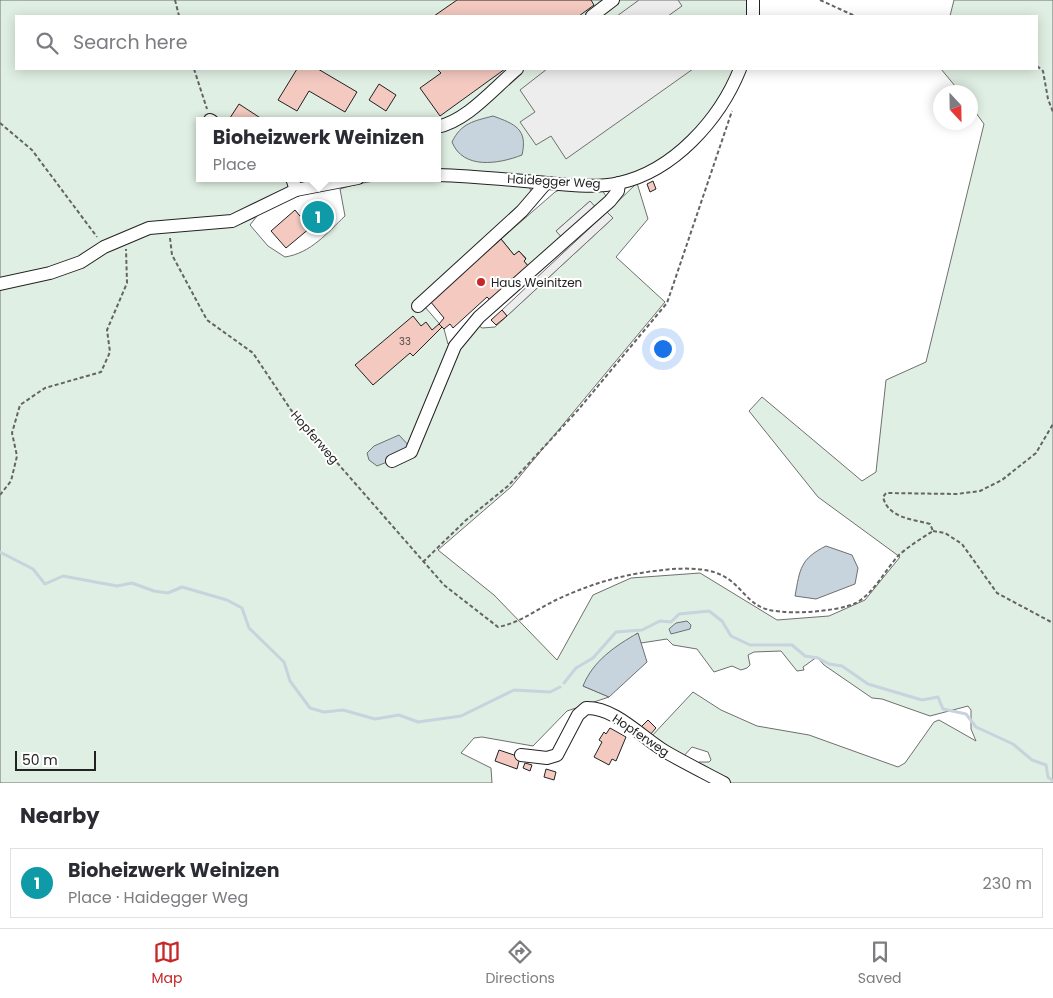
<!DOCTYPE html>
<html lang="en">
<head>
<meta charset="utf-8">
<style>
  body { margin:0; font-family:Poppins,sans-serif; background:#f2f2f3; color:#2b2b33 }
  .compass { position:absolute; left:933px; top:85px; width:45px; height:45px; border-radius:50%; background:#fff; box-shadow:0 2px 12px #0003; rotate:158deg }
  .scale { position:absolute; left:15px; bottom:12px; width:81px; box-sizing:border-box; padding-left:5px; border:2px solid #222; border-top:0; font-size:14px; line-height:18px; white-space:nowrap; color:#222; -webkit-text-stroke:4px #fff; paint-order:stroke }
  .you { position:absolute; left:662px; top:348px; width:18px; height:18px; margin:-12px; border:4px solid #fff; border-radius:50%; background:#1a73e8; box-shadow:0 0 0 8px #1a73e833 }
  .badge { display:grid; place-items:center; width:32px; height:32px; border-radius:50%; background:#c62828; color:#fff; font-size:16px; font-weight:700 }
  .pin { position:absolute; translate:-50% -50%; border:2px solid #fff; box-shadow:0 1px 5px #0006 }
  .popup { position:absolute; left:196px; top:117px; width:245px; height:65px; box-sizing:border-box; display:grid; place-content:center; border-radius:0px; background:#fff; filter:drop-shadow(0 1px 4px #0005); font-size:16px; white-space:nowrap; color:#7c7c81 }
  .popup b { font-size:19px; color:#2b2b33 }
  .popup::after { content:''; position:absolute; left:50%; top:100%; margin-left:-10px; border:10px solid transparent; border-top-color:#fff }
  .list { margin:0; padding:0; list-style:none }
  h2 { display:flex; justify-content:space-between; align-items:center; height:65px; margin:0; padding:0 20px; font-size:21px }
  h2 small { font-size:16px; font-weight:400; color:#7c7c81 }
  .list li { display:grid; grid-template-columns:32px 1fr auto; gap:15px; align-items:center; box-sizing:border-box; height:70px; margin:0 10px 10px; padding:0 10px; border:1px solid #e1e1e2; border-radius:0px }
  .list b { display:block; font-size:19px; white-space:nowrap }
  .list p { margin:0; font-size:16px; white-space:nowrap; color:#7c7c81 }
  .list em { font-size:16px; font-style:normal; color:#7c7c81 }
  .icon { flex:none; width:28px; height:28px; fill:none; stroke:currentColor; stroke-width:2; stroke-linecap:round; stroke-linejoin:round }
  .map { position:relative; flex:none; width:1053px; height:783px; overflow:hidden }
  .search { position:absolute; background:#fff; box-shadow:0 2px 12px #0003; left:15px; right:15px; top:15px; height:55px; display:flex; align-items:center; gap:12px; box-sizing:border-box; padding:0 18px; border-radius:0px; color:#7c7c81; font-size:19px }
  .sheet { height:145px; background:#fff }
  nav { display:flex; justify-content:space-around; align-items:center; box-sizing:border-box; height:70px; border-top:1px solid #e1e1e2; background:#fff; font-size:14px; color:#7c7c81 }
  nav a { display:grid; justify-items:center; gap:2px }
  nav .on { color:#c62828 }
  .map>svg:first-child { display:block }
  .green { fill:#e0efe3; stroke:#6f6f6f }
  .parking { fill:#ededed; stroke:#6f6f6f }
  .water { fill:#c7d3dd; stroke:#6f6f6f }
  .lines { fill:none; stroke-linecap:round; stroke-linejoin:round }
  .stream { stroke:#c7d3dd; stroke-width:3 }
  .building { fill:#f3c9c0; stroke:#222 }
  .minor-casing { stroke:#222; stroke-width:14 }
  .path { stroke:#646464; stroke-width:2; stroke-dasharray:4 2.5; stroke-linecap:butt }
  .minor { stroke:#fff; stroke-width:12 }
  .poi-dot { fill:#c62828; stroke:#fff; stroke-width:2 }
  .labels { text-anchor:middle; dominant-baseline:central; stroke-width:4; stroke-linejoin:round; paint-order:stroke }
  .number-label { font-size:10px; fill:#564c4a }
  .street-label { font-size:12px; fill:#222; stroke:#fff }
  .poi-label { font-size:12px; fill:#222; stroke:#fff; text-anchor:start }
</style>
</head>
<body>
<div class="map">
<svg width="1053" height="783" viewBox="0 0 1053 783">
  <rect width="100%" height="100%" fill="#fff"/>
  <!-- green -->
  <g class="green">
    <path d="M0,0H753V16H16V69H740L730,90L680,151L619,183L437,175V121H199V178H358L346,180L265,206L250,225L268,246L285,257C311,253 327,233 345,216L340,189C391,171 474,179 528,185L531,191L524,203L419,300L444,329L448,344L473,321L482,328L495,327L613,218L607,212L637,183L648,219L616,257L665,302L511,487L438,550L494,595L557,660L593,595L631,578L700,573L777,620L829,616L865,600L900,557L818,497L749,411L762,397L862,481L876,472L886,380L926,362L984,124L971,106L970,92H960L941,69H1037V16H950L954,0H1053V783H729L699,765V762H709L711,760L708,752L692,747L682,758L649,739L693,692L721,710L757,726L809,735L898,767L905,763L934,722L939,720L976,741L971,729V710L968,706L930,716L882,699L872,698L824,665L817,657L803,667L804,670L797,671L781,651L754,652L748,655L750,665L747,668L741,670L732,666L714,672L697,649L673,645L667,639L641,643L637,633L583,686L609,697L567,711L533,746L482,737L474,738L461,753L491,768L492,783H0Z"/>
    <polygon points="564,188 601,188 607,198 596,208 589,202 556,231 563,238 528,266 524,261 526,258 519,251 514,255 501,239 555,192"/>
  </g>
  <!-- parking -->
  <g class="parking">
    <polygon points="639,0 678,0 682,6 668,16 617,16"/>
    <polygon points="547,69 693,69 566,159 551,136 536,145 520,122 535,112 520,90"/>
    <polygon points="590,201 599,211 565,241 556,231"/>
    <polygon points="607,212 613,218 507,316 502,310"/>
  </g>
  <!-- water -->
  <g class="water">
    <path d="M493,116C515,124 528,129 522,155C499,164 463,170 452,142C461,123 474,121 493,116Z"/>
    <polygon points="399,435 411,448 386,458 387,462 377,466 369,460 367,453 374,446"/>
    <path d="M826,546L852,555L858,568L855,584L816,599L795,596C800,569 800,559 826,546Z"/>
    <polygon points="687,621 691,625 690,629 671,634 669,629 676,623"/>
    <path d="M638,633L647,662L609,697L583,686C593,661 615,646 638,633Z"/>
  </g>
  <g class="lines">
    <!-- stream -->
    <g class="stream">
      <polyline points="0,552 33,569 45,584 63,576 117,586 132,583 154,591 168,593 182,587 227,600 242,608 249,628 284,662 290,681 310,708 324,712 343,710 375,719 399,715 418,722 461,716 514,690 550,692 560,687"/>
      <polyline points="564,683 576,668 593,658 616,632 642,630 660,621 671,622 679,614 709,611 722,621 731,636 750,645 792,645 805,656 818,658 829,664 842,666 868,684 922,700 938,697 943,709 966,714 976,727 1013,744 1032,760 1046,765 1048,777 1053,781"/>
    </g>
  </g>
  <!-- building -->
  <g class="building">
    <polygon points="457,0 591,0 594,5 579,16 434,16"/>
    <polygon points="297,69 318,69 357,92 345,112 309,91 297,111 278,100"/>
    <polygon points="437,69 505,69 440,116 420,88 441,73"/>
    <polygon points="379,84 396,95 386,111 369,100"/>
    <polygon points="239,104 265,121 228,121"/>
    <polygon points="653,181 656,189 650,192 647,184"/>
    <polygon points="320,200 335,217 315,234 300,216"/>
    <polygon points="295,210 310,228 286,248 271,231"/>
    <polygon points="501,239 514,255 519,251 526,259 524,261 528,266 490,300 487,297 453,328 450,324 444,329 439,324 444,318 430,301"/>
    <polygon points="502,310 507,316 496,325 491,320"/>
    <polygon points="413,316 421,326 426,322 432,330 439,324 442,327 413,356 410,353 373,385 355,365"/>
    <polygon points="648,720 656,728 649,736 640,728"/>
    <polygon points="610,728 626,737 616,761 612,759 609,765 594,757 602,742 599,740 604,732 606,734"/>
    <polygon points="499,750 520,757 517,769 495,761"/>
    <polygon points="525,763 532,765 530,771 523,768"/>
    <polygon points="546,769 556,772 554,780 544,777"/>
  </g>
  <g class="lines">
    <defs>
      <g id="minor">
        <polyline points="592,16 613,0"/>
        <polyline points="753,16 753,0"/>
        <polyline points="210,120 212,121"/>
        <path d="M437,127C467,121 493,89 517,69"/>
        <path d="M437,175C470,176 503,179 536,182C562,184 593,189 619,183C674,171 720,119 740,69"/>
        <polyline points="292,178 296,190"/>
        <polyline points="0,284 50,273 81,262 104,247 149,228 232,221 296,190 358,178"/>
        <polyline points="418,306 522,211 546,183"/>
        <polyline points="392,461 411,452 455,346 479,317 610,201 618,191 619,183"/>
        <path d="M521,755L547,758L557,755L578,715L586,708C615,707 641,737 666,752C685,763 705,773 724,783"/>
      </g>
    </defs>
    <!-- minor casing -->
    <use href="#minor" class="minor-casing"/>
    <!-- path -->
    <g class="path">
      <polyline points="175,0 179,16"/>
      <polyline points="820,0 855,16"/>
      <polyline points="1037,66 1043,71 1048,99 1053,112"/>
      <polyline points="194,69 207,109"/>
      <polyline points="0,123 32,150 97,237"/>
      <path d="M170,238L172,255L207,320L253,353L291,410L444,585L498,627C520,623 537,609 556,600C597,581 628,573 673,569C692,568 715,568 731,581C741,589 748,600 759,606C776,617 837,612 856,603C874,593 885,570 899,555C909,546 922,538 933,531L930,524C912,519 888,518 883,497L886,493L957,494L980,491L1002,480L1036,453L1053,424"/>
      <polyline points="0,495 11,481 17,456 12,433 20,405 45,388 101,372 110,352 107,330 127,283 126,249"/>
      <polyline points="933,531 945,533 962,544 997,593 1053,623"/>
      <polyline points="423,562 465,521 508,486 578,410 667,303 732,111"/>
    </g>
    <!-- minor -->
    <use href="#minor" class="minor"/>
  </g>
  <!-- markers -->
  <circle class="poi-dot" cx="481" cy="282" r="5"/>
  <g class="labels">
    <!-- number labels -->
    <g class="number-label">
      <text x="405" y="341">33</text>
    </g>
    <!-- street labels -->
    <g class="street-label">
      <text transform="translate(554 181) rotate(3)">Haidegger Weg</text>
      <text transform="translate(315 437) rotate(49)">Hopferweg</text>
      <text transform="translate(641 735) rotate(34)">Hopferweg</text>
    </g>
    <!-- poi labels -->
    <g class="poi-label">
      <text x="491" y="282">Haus Weinitzen</text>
    </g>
  </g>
</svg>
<svg class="compass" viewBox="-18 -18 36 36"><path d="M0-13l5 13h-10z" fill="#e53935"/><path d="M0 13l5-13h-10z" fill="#7c7c81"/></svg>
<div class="scale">50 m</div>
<div class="you"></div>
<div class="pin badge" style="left:318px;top:217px;background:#0f9aa8">1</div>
<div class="popup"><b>Bioheizwerk Weinizen</b>Place</div>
<div class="search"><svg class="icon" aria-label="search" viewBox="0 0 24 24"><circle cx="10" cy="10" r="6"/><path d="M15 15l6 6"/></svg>Search here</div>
</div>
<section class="sheet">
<h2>Nearby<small></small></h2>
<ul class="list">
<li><span class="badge" style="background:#0f9aa8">1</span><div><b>Bioheizwerk Weinizen</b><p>Place · Haidegger Weg</p></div><em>230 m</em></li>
</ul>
</section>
<nav>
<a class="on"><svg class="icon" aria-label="map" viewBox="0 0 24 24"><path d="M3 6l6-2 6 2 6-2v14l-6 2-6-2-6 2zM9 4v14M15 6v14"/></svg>Map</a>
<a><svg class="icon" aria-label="directions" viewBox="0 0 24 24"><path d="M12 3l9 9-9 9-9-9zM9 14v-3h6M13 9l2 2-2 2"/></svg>Directions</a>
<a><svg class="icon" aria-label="saved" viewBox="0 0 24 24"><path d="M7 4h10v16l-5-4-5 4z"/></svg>Saved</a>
</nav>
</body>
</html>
